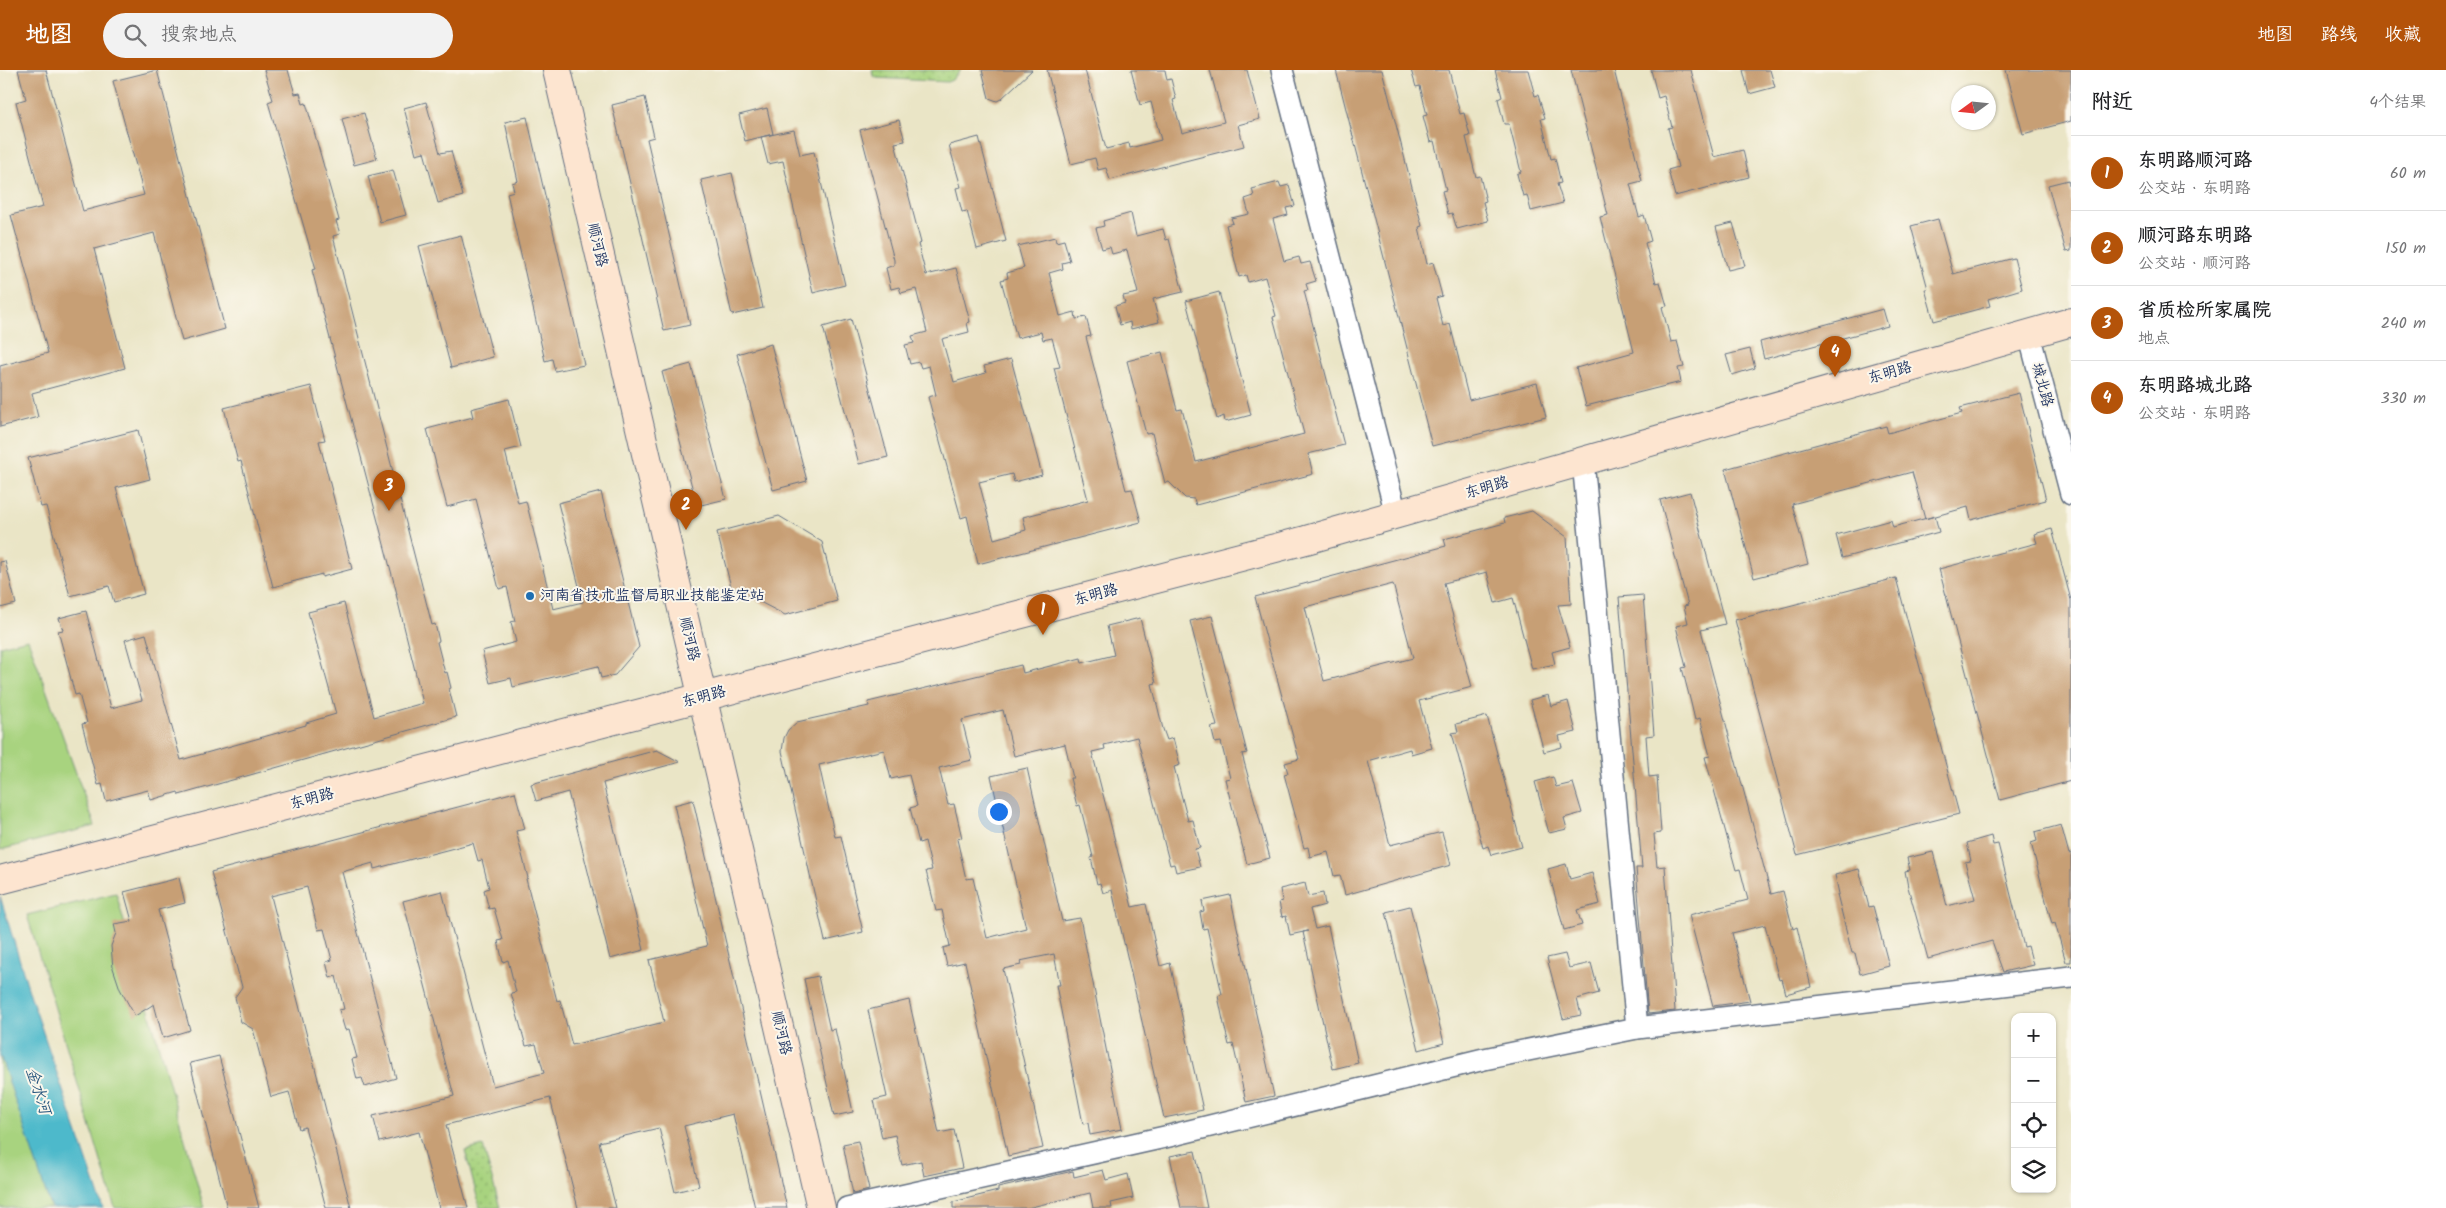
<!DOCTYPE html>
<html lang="zh">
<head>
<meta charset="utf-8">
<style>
  body { margin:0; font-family:Kalam,"LXGW WenKai TC",sans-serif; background:#f2f2f2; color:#202124 }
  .controls { position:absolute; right:15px; bottom:15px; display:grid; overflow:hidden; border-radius:10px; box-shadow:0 1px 4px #0004 }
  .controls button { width:45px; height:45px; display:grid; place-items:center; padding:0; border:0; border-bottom:1px solid #e0e0e0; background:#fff; color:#202124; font:25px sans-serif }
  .compass { position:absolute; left:1951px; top:15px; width:45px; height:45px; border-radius:50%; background:#fff; box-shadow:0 1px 4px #0004; rotate:255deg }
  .you { position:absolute; left:998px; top:741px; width:18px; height:18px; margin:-12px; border:4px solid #fff; border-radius:50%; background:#1a73e8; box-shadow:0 0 0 8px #1a73e833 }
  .badge { display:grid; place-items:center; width:32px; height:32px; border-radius:50%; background:#b45309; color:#fff; font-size:16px; font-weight:700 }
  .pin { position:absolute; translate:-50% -41px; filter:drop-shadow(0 1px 2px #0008) }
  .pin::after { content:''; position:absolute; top:26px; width:18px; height:15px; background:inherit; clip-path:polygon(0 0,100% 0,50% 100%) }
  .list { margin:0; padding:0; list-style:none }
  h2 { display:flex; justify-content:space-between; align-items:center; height:65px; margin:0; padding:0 20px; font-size:21px }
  h2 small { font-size:16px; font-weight:400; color:#757577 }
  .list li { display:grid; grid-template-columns:32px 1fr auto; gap:15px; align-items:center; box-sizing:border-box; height:75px; padding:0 20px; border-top:1px solid #e0e0e0 }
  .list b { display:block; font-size:19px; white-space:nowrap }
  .list p { margin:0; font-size:16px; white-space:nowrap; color:#757577 }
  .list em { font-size:16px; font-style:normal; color:#757577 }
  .icon { flex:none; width:28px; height:28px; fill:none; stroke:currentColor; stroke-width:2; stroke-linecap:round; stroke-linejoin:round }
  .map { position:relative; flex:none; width:2071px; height:1138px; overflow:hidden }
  header { display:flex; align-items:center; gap:30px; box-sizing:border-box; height:70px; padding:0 25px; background:#b45309; color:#fff }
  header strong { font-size:24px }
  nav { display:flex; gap:28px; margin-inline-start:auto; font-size:18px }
  .search { width:350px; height:45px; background:#f2f2f2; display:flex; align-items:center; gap:12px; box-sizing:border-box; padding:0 18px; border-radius:28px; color:#757577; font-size:19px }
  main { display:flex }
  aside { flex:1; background:#fff }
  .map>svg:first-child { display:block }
  .grass { fill:url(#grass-dots); stroke:#62816e }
  .park { fill:#a8d37f; stroke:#62816e }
  .water { fill:#4eb9cb; stroke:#347494 }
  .building { fill:#c79f75; fill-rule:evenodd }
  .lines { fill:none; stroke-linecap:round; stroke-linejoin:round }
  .street-casing { stroke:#636f82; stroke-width:24 }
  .secondary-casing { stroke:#636f82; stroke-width:30 }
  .street { stroke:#fff; stroke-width:21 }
  .secondary { stroke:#fde5d0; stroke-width:28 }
  .poi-dot { fill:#1f6fb2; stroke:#fbf7ec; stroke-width:2 }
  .labels { text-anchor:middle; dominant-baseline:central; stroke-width:4; stroke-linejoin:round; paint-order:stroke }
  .street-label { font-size:15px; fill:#1b2f5e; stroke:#fbf7ec }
  .poi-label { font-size:15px; fill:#1b2f5e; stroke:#fbf7ec; text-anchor:start }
  .water-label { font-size:16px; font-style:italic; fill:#2a587f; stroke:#fbf7ec }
</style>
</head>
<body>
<header>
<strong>地图</strong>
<div class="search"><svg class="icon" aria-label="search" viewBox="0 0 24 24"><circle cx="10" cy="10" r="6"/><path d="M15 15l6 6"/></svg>搜索地点</div>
<nav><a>地图</a><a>路线</a><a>收藏</a></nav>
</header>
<main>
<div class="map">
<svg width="2071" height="1138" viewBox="0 0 2071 1138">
  <defs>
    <pattern id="grass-dots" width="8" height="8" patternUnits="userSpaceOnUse" patternTransform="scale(1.25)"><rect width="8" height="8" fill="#a8d37f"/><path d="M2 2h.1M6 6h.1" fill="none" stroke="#90b570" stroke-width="1.8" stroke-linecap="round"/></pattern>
  </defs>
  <rect width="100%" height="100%" fill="#fbf7ec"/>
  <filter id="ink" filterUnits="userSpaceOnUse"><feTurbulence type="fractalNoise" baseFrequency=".02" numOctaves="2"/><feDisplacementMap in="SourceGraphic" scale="10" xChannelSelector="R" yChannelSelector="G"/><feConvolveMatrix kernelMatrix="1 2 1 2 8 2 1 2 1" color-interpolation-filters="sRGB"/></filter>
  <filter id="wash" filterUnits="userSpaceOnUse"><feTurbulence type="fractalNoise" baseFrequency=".0096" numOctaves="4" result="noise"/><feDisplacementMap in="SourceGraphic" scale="20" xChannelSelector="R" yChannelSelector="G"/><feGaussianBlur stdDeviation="1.12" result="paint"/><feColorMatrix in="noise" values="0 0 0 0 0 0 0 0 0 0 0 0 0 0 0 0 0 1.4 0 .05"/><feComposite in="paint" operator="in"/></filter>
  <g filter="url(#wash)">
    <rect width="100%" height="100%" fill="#eae5c6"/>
    <!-- grass -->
    <g class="grass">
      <polygon points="872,0 961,0 952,10 947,12 877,8 873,6"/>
      <polygon points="483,1076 500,1138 480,1138 465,1081"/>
    </g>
    <!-- park -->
    <g class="park">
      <polygon points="28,569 95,756 0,780 0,576"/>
      <polygon points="116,823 204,1138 115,1138 27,845"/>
      <polygon points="0,985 51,1138 0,1138"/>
    </g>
    <!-- water -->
    <polygon class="water" points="0,826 31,927 103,1138 51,1138 0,985"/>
    <g id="blocks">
      <!-- building -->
      <g class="building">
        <polygon points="18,0 46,0 83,141 144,125 113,11 157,0 225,259 182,271 154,163 94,179 125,298 32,323 38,347 0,357 0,296 48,283 11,145 43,137 16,32 26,29"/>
        <polygon points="264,0 288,0 295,24 300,23 303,34 306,33 339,150 336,151 340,164 333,166 432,555 435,554 439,571 437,572 445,603 447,602 451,618 449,619 456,647 179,725 178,722 151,730 148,720 106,731 102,714 98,715 82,654 87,653 79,624 75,625 66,590 58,561 63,560 59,548 86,541 111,638 142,630 125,570 146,564 181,690 306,655 306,653 336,644 308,542 344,533 374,647 423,633 396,524 397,524 312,200 316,199 268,32 273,30"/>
        <polygon points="982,0 1032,0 1001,29 997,31 989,28"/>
        <polygon points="1047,0 1085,0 1106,79 1129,73 1130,78 1161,70 1151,32 1140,35 1131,0 1165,0 1167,10 1171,9 1176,29 1173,30 1182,63 1224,52 1210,0 1247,0 1260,49 1238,55 1244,76 1110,110 1106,98 1098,100 1095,88 1071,94"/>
        <polygon points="1336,0 1382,0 1422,156 1419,157 1427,194 1433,192 1442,226 1436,228 1443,256 1450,254 1469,330 1537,313 1546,347 1432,376"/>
        <polygon points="1411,0 1449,0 1460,44 1464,43 1470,66 1466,67 1476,107 1480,106 1486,131 1483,132 1488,151 1457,159 1452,143 1448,144 1442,121 1446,120 1434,71 1430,72 1423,46 1427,45 1420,16 1416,17"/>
        <polygon points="1495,0 1528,0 1535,26 1538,25 1545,48 1541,49 1551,89 1555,88 1561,113 1557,114 1563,133 1531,141 1527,125 1523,126 1517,104 1521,102 1509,54 1504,54 1498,29 1502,27"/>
        <polygon points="1571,0 1614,0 1642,111 1630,114 1639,147 1644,145 1651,171 1645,173 1656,213 1660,212 1667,236 1662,237 1671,272 1677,271 1684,297 1678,298 1681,312 1586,336 1576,298 1634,282 1600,147 1608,145"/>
        <polygon points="1651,0 1691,0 1714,87 1743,80 1749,107 1675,126 1668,100 1678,97 1668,58 1672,57 1664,26 1658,28"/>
        <polygon points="1743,0 1770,0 1775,17 1749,24"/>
        <polygon points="2006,0 2071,0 2071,51 2023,64"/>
        <polygon points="645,27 654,67 647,69 690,255 664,261 612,35"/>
        <polygon points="426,32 440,83 451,81 463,126 438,133 424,82 416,84 404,38"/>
        <polygon points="767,38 773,64 745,71 739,45"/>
        <polygon points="364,43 377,89 354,95 342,49"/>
        <polygon points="527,47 584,295 555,301 552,289 545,291 507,123 514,121 512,113 518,111 505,52"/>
        <polygon points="899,50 905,71 895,73 921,173 918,174 926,205 956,198 970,252 967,253 969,262 942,269 954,312 986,303 984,296 1011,289 1042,405 1014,412 1012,404 979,412 994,469 1026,460 1023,447 1088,430 1054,298 1060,297 1052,268 1043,270 1041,262 1017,268 1001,210 1008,208 1007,203 1024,198 1018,176 1055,167 1056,172 1064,170 1070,191 1062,193 1063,199 1049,203 1060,246 1075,242 1076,249 1086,247 1091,266 1086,267 1126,420 1132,419 1141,452 978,494 967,446 961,448 928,327 936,325 929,296 921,298 919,292 910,294 905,275 914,273 912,266 927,262 916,219 901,223 899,217 891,219 886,198 894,195 894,190 860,60"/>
        <polygon points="794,60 800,85 814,82 845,215 813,223 783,91 768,94 761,67"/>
        <polygon points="979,67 1006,171 977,179 967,141 962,142 956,118 961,117 949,75"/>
        <polygon points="393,100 406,145 380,152 368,106"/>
        <polygon points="732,103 763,238 732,245 701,110"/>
        <polygon points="2068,110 2071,123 2071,181 2066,182 2048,115"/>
        <polygon points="1279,112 1281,117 1289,115 1295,136 1286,138 1288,145 1273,149 1284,191 1299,187 1301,194 1310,192 1316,211 1306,214 1308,220 1304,221 1344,375 1308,384 1313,404 1196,435 1194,429 1185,428 1169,412 1165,413 1152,363 1146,364 1127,291 1162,282 1177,340 1182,339 1196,392 1304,364 1273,247 1276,246 1265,207 1248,212 1246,205 1239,207 1226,155 1233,153 1231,148 1249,144 1245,129 1254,126 1252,119"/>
        <polygon points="1131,143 1136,166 1163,159 1166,170 1169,169 1183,222 1153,229 1159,252 1131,259 1130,252 1120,255 1115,236 1125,233 1123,226 1138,223 1127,180 1112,184 1110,177 1102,179 1096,158 1104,156 1103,151"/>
        <polygon points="1938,149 1953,204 2014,188 2022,219 1988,229 1990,236 1934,251 1925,219 1928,219 1911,156"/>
        <polygon points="1733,153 1745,196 1728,200 1716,157"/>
        <polygon points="461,165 493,287 451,298 419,176"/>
        <polygon points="1219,222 1251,345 1225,352 1224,346 1217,349 1186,231"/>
        <polygon points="1883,239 1888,256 1764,289 1760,272"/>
        <polygon points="851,249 888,387 859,394 823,257"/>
        <polygon points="771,274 807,411 773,420 737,284"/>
        <polygon points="1750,279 1755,298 1732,305 1726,285"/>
        <polygon points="691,294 726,429 697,436 662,302"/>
        <polygon points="311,316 325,370 319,371 352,499 322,507 322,504 273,517 241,391 238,392 224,338"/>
        <polygon points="2019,323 2046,430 1971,450 1968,437 1925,449 1912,402 1792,434 1808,494 1754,508 1725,399 1886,356 1888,363 1962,343 1960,338"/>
        <polygon points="509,329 521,377 505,381 518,433 526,431 553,539 583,532 558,433 601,422 639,577 615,605 601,608 598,596 513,617 511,608 490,613 482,581 516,572 511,552 515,551 507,517 499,519 476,429 447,437 427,359 473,347 471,339"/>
        <polygon points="138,360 150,409 116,418 144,524 114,532 109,516 70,526 46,436 41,437 28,388"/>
        <polygon points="1690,422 1725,554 1701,560 1771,824 1783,821 1793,859 1797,857 1811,917 1786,924 1782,909 1779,910 1765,855 1732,863 1750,931 1713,936 1689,845 1748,830 1740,799 1736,800 1705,687 1710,686 1700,648 1695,650 1691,633 1682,598 1686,597 1676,556 1688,553 1684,536 1688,535 1660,430"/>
        <path d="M1532,441L1567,467L1571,534L1558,535L1570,577L1552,582L1555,594L1532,599L1513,528L1495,533L1487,502L1444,513L1472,617L1419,631L1432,678L1411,684L1410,679L1368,691L1390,775L1442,762L1451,795L1345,825L1340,805L1334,806L1328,782L1310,787L1308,777L1304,778L1284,704L1288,703L1285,693L1299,689L1255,527L1446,476L1444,469L1505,453L1504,448ZM1393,514L1413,588L1324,611L1305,537Z"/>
        <polygon points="779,446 822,472 837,531 785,545 731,517 717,462"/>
        <polygon points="1935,446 1939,462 1842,488 1836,465 1891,450 1893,457"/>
        <polygon points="2052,459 2071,530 2071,711 2000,730 1939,499 2037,473 2034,464"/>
        <polygon points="5,491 16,534 0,538 0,492"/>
        <polygon points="1896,508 1959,744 1797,785 1735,550"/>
        <polygon points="1643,525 1654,665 1646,666 1649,707 1657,706 1661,763 1654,764 1657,797 1665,796 1675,941 1648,944 1636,798 1642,798 1619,527"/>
        <polygon points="1212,546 1247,683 1242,684 1270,788 1247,794 1225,709 1230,708 1221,672 1215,673 1211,657 1217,656 1190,551"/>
        <polygon points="1140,548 1156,613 1152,614 1163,659 1167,670 1173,668 1180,695 1174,697 1188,751 1193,750 1200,778 1195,779 1200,797 1176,802 1174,794 1170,795 1137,667 1104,675 1105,679 1092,682 1132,837 1146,834 1160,896 1170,893 1203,1040 1164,1048 1112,820 1103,823 1100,813 1097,814 1091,788 1093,787 1080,735 1077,736 1070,708 1073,708 1065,674 1014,686 1003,640 962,650 972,690 939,698 948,735 954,734 962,768 957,769 966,809 973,808 987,868 1026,858 991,706 1027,698 1062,851 1080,848 1122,1059 1090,1065 1088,1053 1083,1054 1056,915 1060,915 1054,884 1020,891 1021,895 1003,899 1043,1078 1008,1086 965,892 947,896 943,878 950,876 942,840 936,841 926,801 932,800 925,771 919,773 910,738 917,736 909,705 891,709 884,680 819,695 835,767 841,766 863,862 825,871 782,681 784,668 788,660 797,652 869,636 868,632 1021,595 1023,603 1081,588 1082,593 1114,585 1107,556"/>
        <polygon points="1548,625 1551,636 1568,631 1576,662 1559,666 1562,677 1544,682 1530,630"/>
        <polygon points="1487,646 1522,777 1491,785 1488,776 1483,778 1452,663 1458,662 1456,654"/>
        <polygon points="657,680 680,692 603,713 644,880 610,889 568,722 536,731 531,714"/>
        <polygon points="1553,707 1556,717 1573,713 1582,743 1564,748 1567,759 1549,763 1535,712"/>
        <polygon points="515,722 525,759 516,761 528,808 526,809 557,931 560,930 572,975 664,952 649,890 707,876 674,735 693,730 787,1138 755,1138 733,1044 684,1056 699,1116 675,1122 659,1058 599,1072 616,1138 578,1138 550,1028 446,1055 468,1138 439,1138 419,1062 380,1072 373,1046 454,1026 403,831 442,821 493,1016 544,1003 536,974 526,976 511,923 516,922 508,890 503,892 498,871 503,870 494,838 489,839 484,820 489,818 482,790 478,791 473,773 374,799 373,793 342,802 396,1008 365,1017 362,1008 357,1009 352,989 357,988 349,959 345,960 339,940 344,939 336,906 330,908 326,892 332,890 324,859 318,860 307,817 271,826 351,1138 326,1138 305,1057 299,1059 289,1022 271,1027 253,959 241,952 235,927 242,917 211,802"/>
        <polygon points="2061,755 2069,784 2071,783 2071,892 2066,892 2055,853 2052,854 2031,773 2037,771 2035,762"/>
        <polygon points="1991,766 1993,775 1998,774 2024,877 2028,876 2033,895 2003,902 1992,871 1928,889 1908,817 1905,801 1910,800 1907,788 1933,782 1947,836 1975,829 1965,792 1971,791 1967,773"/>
        <polygon points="1566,794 1570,809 1592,803 1600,834 1577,840 1582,855 1564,860 1548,799"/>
        <polygon points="1859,799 1869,837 1873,836 1889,896 1860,904 1855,883 1852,883 1837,824 1839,824 1835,805"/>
        <polygon points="179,808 185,833 158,840 190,960 163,968 154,934 135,946 120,919 113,898 111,876 116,863 114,854 132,851 124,822"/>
        <polygon points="1305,813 1308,826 1323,823 1325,835 1310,839 1315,859 1328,856 1358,993 1333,999 1303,862 1308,861 1290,865 1286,846 1282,847 1279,832 1282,831 1280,819"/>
        <polygon points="1230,825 1274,1026 1246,1032 1233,974 1229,975 1223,950 1218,926 1222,924 1207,858 1203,859 1200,842 1204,841 1202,831"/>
        <polygon points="1410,836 1444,973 1419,980 1386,842"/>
        <polygon points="1565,884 1569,898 1591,893 1599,923 1577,929 1581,945 1563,949 1547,888"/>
        <polygon points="818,906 830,960 835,959 853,1042 834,1046 804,909"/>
        <polygon points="909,930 939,1063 954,1060 962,1098 924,1106 921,1091 902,1095 895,1065 882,1068 874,1030 887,1027 868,940"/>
        <polygon points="219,986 259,1138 227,1138 190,993"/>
        <polygon points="858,1071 869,1120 853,1124 843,1074"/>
        <polygon points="1195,1081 1207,1138 1181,1138 1170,1086"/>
        <polygon points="1103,1100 1106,1110 1128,1104 1133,1128 1111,1133 1112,1138 1093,1138 1090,1123 1027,1138 953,1138 953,1132 998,1121 998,1118 1073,1101 1074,1107"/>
      </g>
    </g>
  </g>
  <g filter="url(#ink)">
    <use href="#blocks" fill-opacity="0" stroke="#636f82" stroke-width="1"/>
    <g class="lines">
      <defs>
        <g id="street">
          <polyline points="1282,0 1396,444"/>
          <polyline points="2029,264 2071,424"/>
          <polyline points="1583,391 1637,958"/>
          <polyline points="847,1138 1165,1067 1484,989 1637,958 2071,907"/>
        </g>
        <g id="secondary">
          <polyline points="557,0 821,1138"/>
          <polyline points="0,810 1306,470 2071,252"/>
        </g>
      </defs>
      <!-- street casing -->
      <use href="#street" class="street-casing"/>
      <!-- secondary casing -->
      <use href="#secondary" class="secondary-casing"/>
      <!-- street -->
      <use href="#street" class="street"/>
      <!-- secondary -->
      <use href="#secondary" class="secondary"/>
    </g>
  </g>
  <!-- markers -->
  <circle class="poi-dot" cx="530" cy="526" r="5"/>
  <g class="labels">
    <!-- street labels -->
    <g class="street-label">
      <text transform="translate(597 175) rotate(77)">顺河路</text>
      <text transform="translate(1890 303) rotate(-16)">东明路</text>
      <text transform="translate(2042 315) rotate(75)">城北路</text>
      <text transform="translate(1487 418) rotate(-16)">东明路</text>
      <text transform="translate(1096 525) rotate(-15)">东明路</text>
      <text transform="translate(689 569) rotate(77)">顺河路</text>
      <text transform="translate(704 627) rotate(-15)">东明路</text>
      <text transform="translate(312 729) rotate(-15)">东明路</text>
      <text transform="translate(781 963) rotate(77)">顺河路</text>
    </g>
    <!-- poi labels -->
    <g class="poi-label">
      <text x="540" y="526">河南省技术监督局职业技能鉴定站</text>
    </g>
    <!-- water labels -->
    <g class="water-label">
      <text transform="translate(38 1021) rotate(72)">金水河</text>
    </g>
  </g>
</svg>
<div class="controls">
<button>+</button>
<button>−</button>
<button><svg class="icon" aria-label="locate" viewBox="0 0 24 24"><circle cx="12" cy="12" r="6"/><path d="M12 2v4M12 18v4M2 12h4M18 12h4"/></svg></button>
<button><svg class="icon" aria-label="layers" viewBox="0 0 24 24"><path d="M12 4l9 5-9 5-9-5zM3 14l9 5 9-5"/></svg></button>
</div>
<svg class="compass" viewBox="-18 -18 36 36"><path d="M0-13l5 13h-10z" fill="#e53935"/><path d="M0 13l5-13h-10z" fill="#757577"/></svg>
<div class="you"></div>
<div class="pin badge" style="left:1043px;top:565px">1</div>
<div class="pin badge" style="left:686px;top:460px">2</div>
<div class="pin badge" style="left:389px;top:441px">3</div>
<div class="pin badge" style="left:1835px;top:307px">4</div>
</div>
<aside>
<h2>附近<small>4个结果</small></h2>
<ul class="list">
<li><span class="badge">1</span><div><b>东明路顺河路</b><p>公交站 · 东明路</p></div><em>60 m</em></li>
<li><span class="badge">2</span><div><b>顺河路东明路</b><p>公交站 · 顺河路</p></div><em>150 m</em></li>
<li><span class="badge">3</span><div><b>省质检所家属院</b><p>地点</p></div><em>240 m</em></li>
<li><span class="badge">4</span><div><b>东明路城北路</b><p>公交站 · 东明路</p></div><em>330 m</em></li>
</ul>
</aside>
</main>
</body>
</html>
